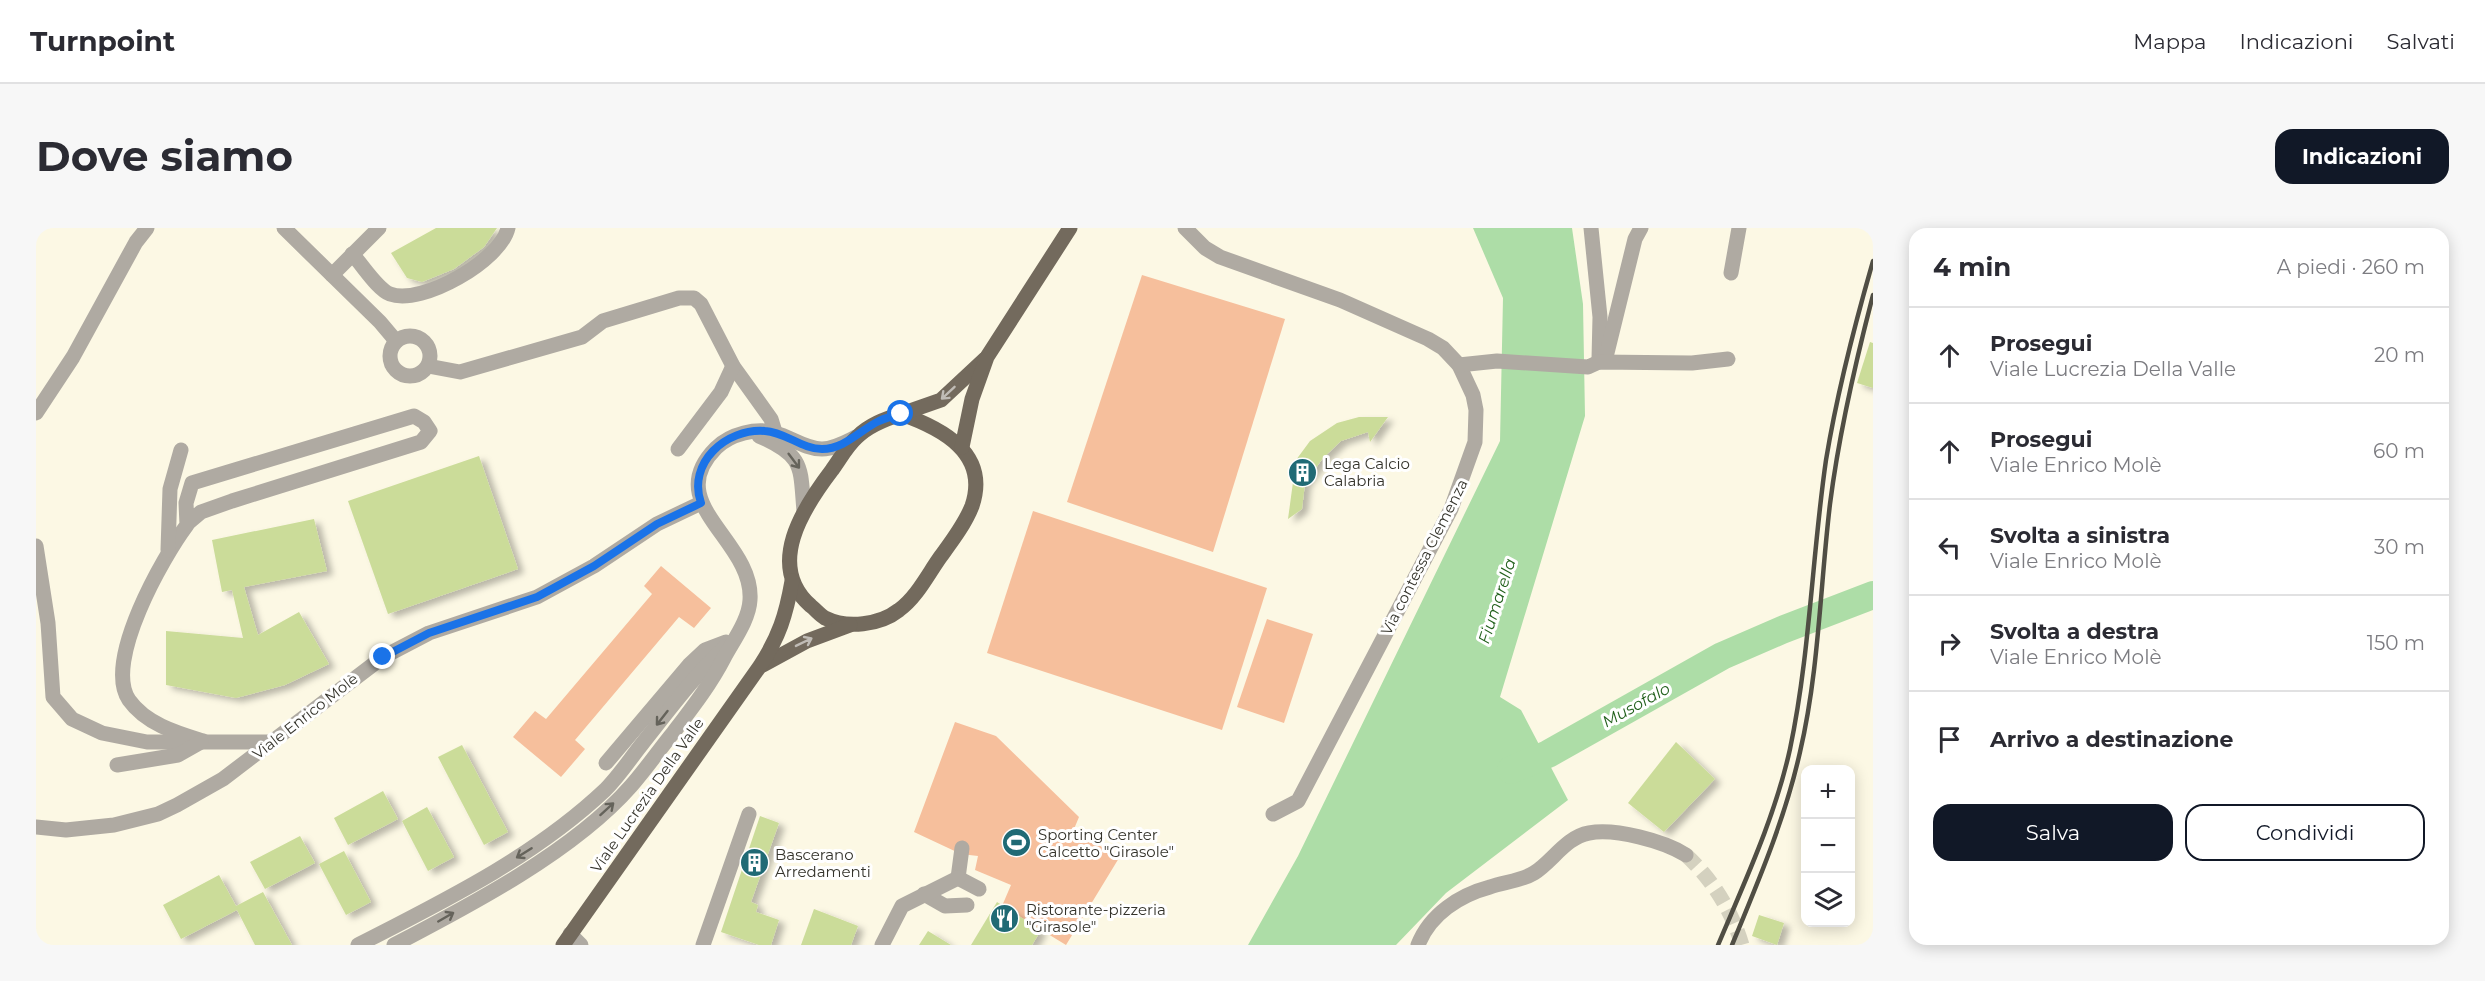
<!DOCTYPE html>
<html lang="it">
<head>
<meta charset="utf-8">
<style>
  body { margin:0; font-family:Montserrat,sans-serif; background:#f7f7f7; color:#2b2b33 }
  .controls { position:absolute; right:18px; bottom:18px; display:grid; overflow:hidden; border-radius:12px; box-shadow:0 3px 15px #0003 }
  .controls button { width:54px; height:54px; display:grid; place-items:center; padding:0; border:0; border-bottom:2px solid #e1e1e2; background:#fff; color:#2b2b33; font:30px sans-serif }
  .stop { position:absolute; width:18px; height:18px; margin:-14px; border:4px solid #1a73e8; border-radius:50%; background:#fff }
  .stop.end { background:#1a73e8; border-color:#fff; box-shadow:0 2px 6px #0008 }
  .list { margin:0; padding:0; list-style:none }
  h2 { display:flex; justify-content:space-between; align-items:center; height:78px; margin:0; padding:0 24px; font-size:26px }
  h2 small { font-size:20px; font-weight:400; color:#7c7c81 }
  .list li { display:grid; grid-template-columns:39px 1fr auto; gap:18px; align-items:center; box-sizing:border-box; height:96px; padding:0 24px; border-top:2px solid #e1e1e2 }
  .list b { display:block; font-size:22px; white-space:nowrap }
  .list p { margin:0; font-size:20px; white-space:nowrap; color:#7c7c81 }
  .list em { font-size:20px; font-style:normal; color:#7c7c81 }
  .actions { display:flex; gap:12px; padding:18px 24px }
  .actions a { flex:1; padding:14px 0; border:2px solid #111827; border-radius:18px; text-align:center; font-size:21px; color:#111827 }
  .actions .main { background:#111827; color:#fff }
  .icon { flex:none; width:33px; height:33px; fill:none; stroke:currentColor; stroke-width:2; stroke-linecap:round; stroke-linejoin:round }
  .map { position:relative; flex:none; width:1837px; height:717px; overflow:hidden; border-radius:18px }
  header { display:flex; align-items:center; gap:36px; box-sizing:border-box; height:84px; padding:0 30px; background:#fff; border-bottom:2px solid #e1e1e2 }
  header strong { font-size:28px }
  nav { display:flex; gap:33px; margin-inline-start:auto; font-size:21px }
  .intro { display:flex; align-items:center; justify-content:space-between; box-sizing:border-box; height:144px; padding:0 36px }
  h1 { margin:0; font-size:42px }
  .button { padding:15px 27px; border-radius:18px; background:#111827; color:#fff; font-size:21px; font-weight:700 }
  main { display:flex; gap:36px; padding:0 36px }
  aside { flex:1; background:#fff; border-radius:18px; box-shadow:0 3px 15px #0003 }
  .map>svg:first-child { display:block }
  .green { fill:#f6bf9c }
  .water { fill:#addda7 }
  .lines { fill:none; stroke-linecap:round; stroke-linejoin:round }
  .river { stroke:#addda7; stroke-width:28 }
  .building { fill:#cbdc99; filter:url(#shadow) }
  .minor-tunnel { stroke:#d4d1bf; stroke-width:15; stroke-dasharray:15 8; stroke-linecap:butt }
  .minor { stroke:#afaaa2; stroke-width:15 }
  .major { stroke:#736a5d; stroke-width:15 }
  .rail { stroke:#504e44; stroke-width:4.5 }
  .oneway { stroke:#c0bcb6 }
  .oneway2 { stroke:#65635b }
  .route { stroke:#1a73e8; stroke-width:8 }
  .labels { text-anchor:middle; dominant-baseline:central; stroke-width:6; stroke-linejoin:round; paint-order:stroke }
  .poi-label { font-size:15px; fill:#34332b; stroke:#fff; text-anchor:start }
  .street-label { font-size:15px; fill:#34332b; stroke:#fff }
  .water-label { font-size:16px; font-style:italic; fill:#21601b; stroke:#fff }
</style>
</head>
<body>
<header>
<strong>Turnpoint</strong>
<nav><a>Mappa</a><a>Indicazioni</a><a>Salvati</a></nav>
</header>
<div class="intro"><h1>Dove siamo</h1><a class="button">Indicazioni</a></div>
<main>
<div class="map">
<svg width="1837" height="717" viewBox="0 0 1837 717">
  <defs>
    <filter id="shadow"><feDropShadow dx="6" dy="4" stdDeviation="3" flood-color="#0004"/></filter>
  </defs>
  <rect width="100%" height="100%" fill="#fcf8e4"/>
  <!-- green -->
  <g class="green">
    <polygon points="1106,47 1249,91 1177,324 1031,274"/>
    <polygon points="997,283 1231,360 1186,502 951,425"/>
    <polygon points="625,338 675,380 658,400 643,389 539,512 549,521 525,549 477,509 499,483 510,491 616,366 608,358"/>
    <polygon points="1231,391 1277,406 1248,495 1201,479"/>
    <polygon points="919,494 960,508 1043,589 1038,601 1083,630 1030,717 966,678 975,657 939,642 942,628 925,626 878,604"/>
  </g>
  <!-- water -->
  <polygon class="water" points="1437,0 1536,0 1547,76 1549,188 1464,469 1485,482 1532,572 1410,665 1360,717 1212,717 1262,628 1464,213 1467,70"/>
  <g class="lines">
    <!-- river -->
    <polyline class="river" points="1475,542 1512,526 1686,428 1746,402 1837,367"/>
  </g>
  <!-- building -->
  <g class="building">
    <polygon points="400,0 461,0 448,19 418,41 386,54 371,50 355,25"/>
    <polygon points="1834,114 1837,115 1837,160 1821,155"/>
    <polygon points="1323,189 1352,189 1334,214 1332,204 1305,213 1287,230 1269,255 1266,281 1252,291 1260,232 1274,213 1301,195"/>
    <polygon points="443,228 482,341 352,386 312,273"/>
    <polygon points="278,291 291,343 208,359 222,407 263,384 293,436 249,457 200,470 130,457 130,403 207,410 196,362 186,364 176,312"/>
    <polygon points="1640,514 1679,551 1628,604 1592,575"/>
    <polygon points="426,517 472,604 448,617 402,529"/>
    <polygon points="347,563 362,591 312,617 298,590"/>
    <polygon points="391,579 418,629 392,643 366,593"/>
    <polygon points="724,588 743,595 715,674 722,677 720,684 743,692 735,717 723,717 685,704"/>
    <polygon points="264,608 279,635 229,661 214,634"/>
    <polygon points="308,623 335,674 310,687 283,636"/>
    <polygon points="183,647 200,678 227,664 256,717 219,717 201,682 145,711 127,677"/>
    <polygon points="961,674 1005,702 996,717 935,717"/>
    <polygon points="778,681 822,698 815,717 765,717"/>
    <polygon points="1723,687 1748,695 1741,717 1716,708"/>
    <polygon points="892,703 915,717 883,717"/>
  </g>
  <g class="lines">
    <!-- minor-tunnel -->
    <path class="minor-tunnel" d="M1650,627C1676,651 1696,683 1706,717"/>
    <!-- minor -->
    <g class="minor">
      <polyline points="248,0 344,94 360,113"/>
      <polyline points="1149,0 1169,20 1184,29 1304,72 1392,111 1407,120 1423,137 1437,167 1440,182 1439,214 1415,281 1262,573 1237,586"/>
      <polyline points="1555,0 1564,89 1563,131"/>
      <path d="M316,26C326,36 341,61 354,66C386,78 465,32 472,0"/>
      <polyline points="1695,45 1703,0"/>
      <polyline points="296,47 343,0"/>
      <circle cx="374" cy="128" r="20"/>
      <polyline points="1563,134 1571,125 1599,11 1605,0"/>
      <polyline points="1423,137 1461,133 1552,139 1563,134 1656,135 1692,131"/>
      <polyline points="392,138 424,144 546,109 567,93 643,70 658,70 665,76 697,138 735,191 739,204"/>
      <polyline points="0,185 37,129 100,14 111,0"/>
      <path d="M723,208C769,228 764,239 768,283"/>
      <polyline points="642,221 685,164 697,138"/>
      <path d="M151,297L150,275L156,255L378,188L388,194L394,203L385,214L196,273L165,284L152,295L151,297C127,329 67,434 93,472C110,496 141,505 167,513"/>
      <polyline points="0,318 12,395 17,469 36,491 66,505 111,514 235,514"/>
      <polyline points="132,322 134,261 145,222"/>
      <polyline points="570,535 653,437 669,422 690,414"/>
      <polyline points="81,537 142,527 165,514"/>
      <polyline points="0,599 30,602 78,597 122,586 141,577 187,551 347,429 393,405 501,369 558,338 621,296 665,275"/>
      <polyline points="922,650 926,620"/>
      <polyline points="922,650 943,661"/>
      <polyline points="888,666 909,678 931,677"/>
      <polyline points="534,706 545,717"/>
      <path d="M322,717C408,673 498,629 569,562C583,548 594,531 606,516C633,482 658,448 689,419"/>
      <path d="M358,717C435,677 538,623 595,558C610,541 623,522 637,505C656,480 674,457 688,430C697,413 713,392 714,372C718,312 624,276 680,220C694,206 721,199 739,205C755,209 769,221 786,221C798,221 810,214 820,209"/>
      <polyline points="667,717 713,586"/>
      <polyline points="846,717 866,678 922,650"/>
      <path d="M1382,717C1394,686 1424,667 1454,659C1468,654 1485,653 1498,645C1516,634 1530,609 1553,605C1579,600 1628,613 1650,627"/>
    </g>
    <!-- major -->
    <g class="major">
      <path d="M865,186C905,200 954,225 936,278C929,296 916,313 905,328C892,346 881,369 863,382C844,397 811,401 789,390C784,387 780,382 775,378C729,338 767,280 796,242C804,231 811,218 821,209C833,197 849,191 865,186Z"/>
      <polyline points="865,186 905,172 949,131"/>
      <polyline points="926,219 936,171 951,129 1034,0"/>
      <polyline points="727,437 771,413 814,397"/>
      <path d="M527,717L724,438C743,409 750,387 756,353"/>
    </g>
    <!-- rail -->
    <g class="rail">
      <path d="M1682,717C1709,653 1739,589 1754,521C1774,426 1776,328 1790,232C1801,165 1818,99 1837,33"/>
      <path d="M1696,717C1722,654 1749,591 1764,524C1783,443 1784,359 1794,276C1803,205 1819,136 1837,67"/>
    </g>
  </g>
  <!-- one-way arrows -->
  <defs><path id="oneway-shaft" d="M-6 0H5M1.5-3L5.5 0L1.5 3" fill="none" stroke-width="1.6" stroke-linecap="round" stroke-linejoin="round" transform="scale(1.5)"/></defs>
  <g class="oneway">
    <use href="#oneway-shaft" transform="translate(912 165) rotate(137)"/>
    <use href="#oneway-shaft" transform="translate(768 414) rotate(-26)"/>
  </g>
  <g class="oneway2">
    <use href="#oneway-shaft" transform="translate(758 233) rotate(53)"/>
    <use href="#oneway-shaft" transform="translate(626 490) rotate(128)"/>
    <use href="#oneway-shaft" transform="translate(571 581) rotate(-42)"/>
    <use href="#oneway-shaft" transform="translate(488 625) rotate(148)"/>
    <use href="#oneway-shaft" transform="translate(410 689) rotate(-30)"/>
  </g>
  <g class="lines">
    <!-- route -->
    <path class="route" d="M347,429L393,405L501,369L558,338L621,296L665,275C651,235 690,200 729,203C749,204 766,221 786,221C809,221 824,202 843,193C850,190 857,188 865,186"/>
  </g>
  <!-- icons -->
  <defs>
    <symbol id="building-disc" viewBox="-11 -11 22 22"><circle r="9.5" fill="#206a75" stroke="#fff"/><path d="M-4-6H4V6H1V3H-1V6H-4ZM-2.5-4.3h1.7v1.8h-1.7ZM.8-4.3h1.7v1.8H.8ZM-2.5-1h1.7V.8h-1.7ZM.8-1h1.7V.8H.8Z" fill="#fff"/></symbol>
    <symbol id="stadium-disc" viewBox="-11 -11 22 22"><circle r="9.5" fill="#206a75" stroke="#fff"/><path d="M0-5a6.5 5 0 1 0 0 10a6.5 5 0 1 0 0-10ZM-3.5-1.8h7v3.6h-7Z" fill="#fff"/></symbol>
    <symbol id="restaurant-disc" viewBox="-11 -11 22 22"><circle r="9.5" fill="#206a75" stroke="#fff"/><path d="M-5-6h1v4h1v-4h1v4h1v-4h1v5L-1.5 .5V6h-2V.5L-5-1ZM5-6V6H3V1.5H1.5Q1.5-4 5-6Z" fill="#fff"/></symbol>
  </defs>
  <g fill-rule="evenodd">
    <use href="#building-disc" x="1250" y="228" width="33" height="33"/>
    <use href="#stadium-disc" x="964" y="598" width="33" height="33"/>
    <use href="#building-disc" x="702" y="618" width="33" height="33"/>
    <use href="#restaurant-disc" x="952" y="674" width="33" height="33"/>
  </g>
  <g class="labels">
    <!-- poi labels -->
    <g class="poi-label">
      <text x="1288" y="235">Lega Calcio<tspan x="1288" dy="17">Calabria</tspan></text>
      <text x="1002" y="606">Sporting Center<tspan x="1002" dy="17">Calcetto "Girasole"</tspan></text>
      <text x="739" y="626">Bascerano<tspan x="739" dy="17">Arredamenti</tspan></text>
      <text x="990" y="681">Ristorante-pizzeria<tspan x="990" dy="17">"Girasole"</tspan></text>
    </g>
    <!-- street labels -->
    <g class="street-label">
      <text transform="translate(1388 329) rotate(-63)">Via contessa Clemenza</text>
      <text transform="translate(269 488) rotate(-38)">Viale Enrico Molè</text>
      <text transform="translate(611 567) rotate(-55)">Viale Lucrezia Della Valle</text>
    </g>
    <!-- water labels -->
    <g class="water-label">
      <text transform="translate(1461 373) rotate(-72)">Fiumarella</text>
      <text transform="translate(1600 477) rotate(-29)">Musofalo</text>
    </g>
  </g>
</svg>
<div class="controls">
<button>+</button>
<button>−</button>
<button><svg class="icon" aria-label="layers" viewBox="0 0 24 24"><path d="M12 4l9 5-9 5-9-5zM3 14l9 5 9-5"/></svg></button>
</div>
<div class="stop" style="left:865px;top:186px"></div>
<div class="stop end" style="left:347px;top:429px"></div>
</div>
<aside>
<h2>4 min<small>A piedi · 260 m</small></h2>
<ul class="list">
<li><svg class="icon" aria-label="ahead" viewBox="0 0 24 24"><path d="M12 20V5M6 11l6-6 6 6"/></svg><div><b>Prosegui</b><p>Viale Lucrezia Della Valle</p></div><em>20 m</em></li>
<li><svg class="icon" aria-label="ahead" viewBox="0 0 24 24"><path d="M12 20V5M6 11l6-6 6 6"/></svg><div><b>Prosegui</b><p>Viale Enrico Molè</p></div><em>60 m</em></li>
<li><svg class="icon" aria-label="left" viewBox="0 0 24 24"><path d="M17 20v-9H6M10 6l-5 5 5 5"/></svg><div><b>Svolta a sinistra</b><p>Viale Enrico Molè</p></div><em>30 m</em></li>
<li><svg class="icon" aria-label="right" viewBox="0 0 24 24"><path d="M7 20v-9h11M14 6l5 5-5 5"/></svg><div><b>Svolta a destra</b><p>Viale Enrico Molè</p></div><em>150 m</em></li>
<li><svg class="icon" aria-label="arrive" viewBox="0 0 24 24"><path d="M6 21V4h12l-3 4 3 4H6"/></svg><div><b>Arrivo a destinazione</b></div></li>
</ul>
<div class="actions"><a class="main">Salva</a><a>Condividi</a></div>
</aside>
</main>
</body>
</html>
